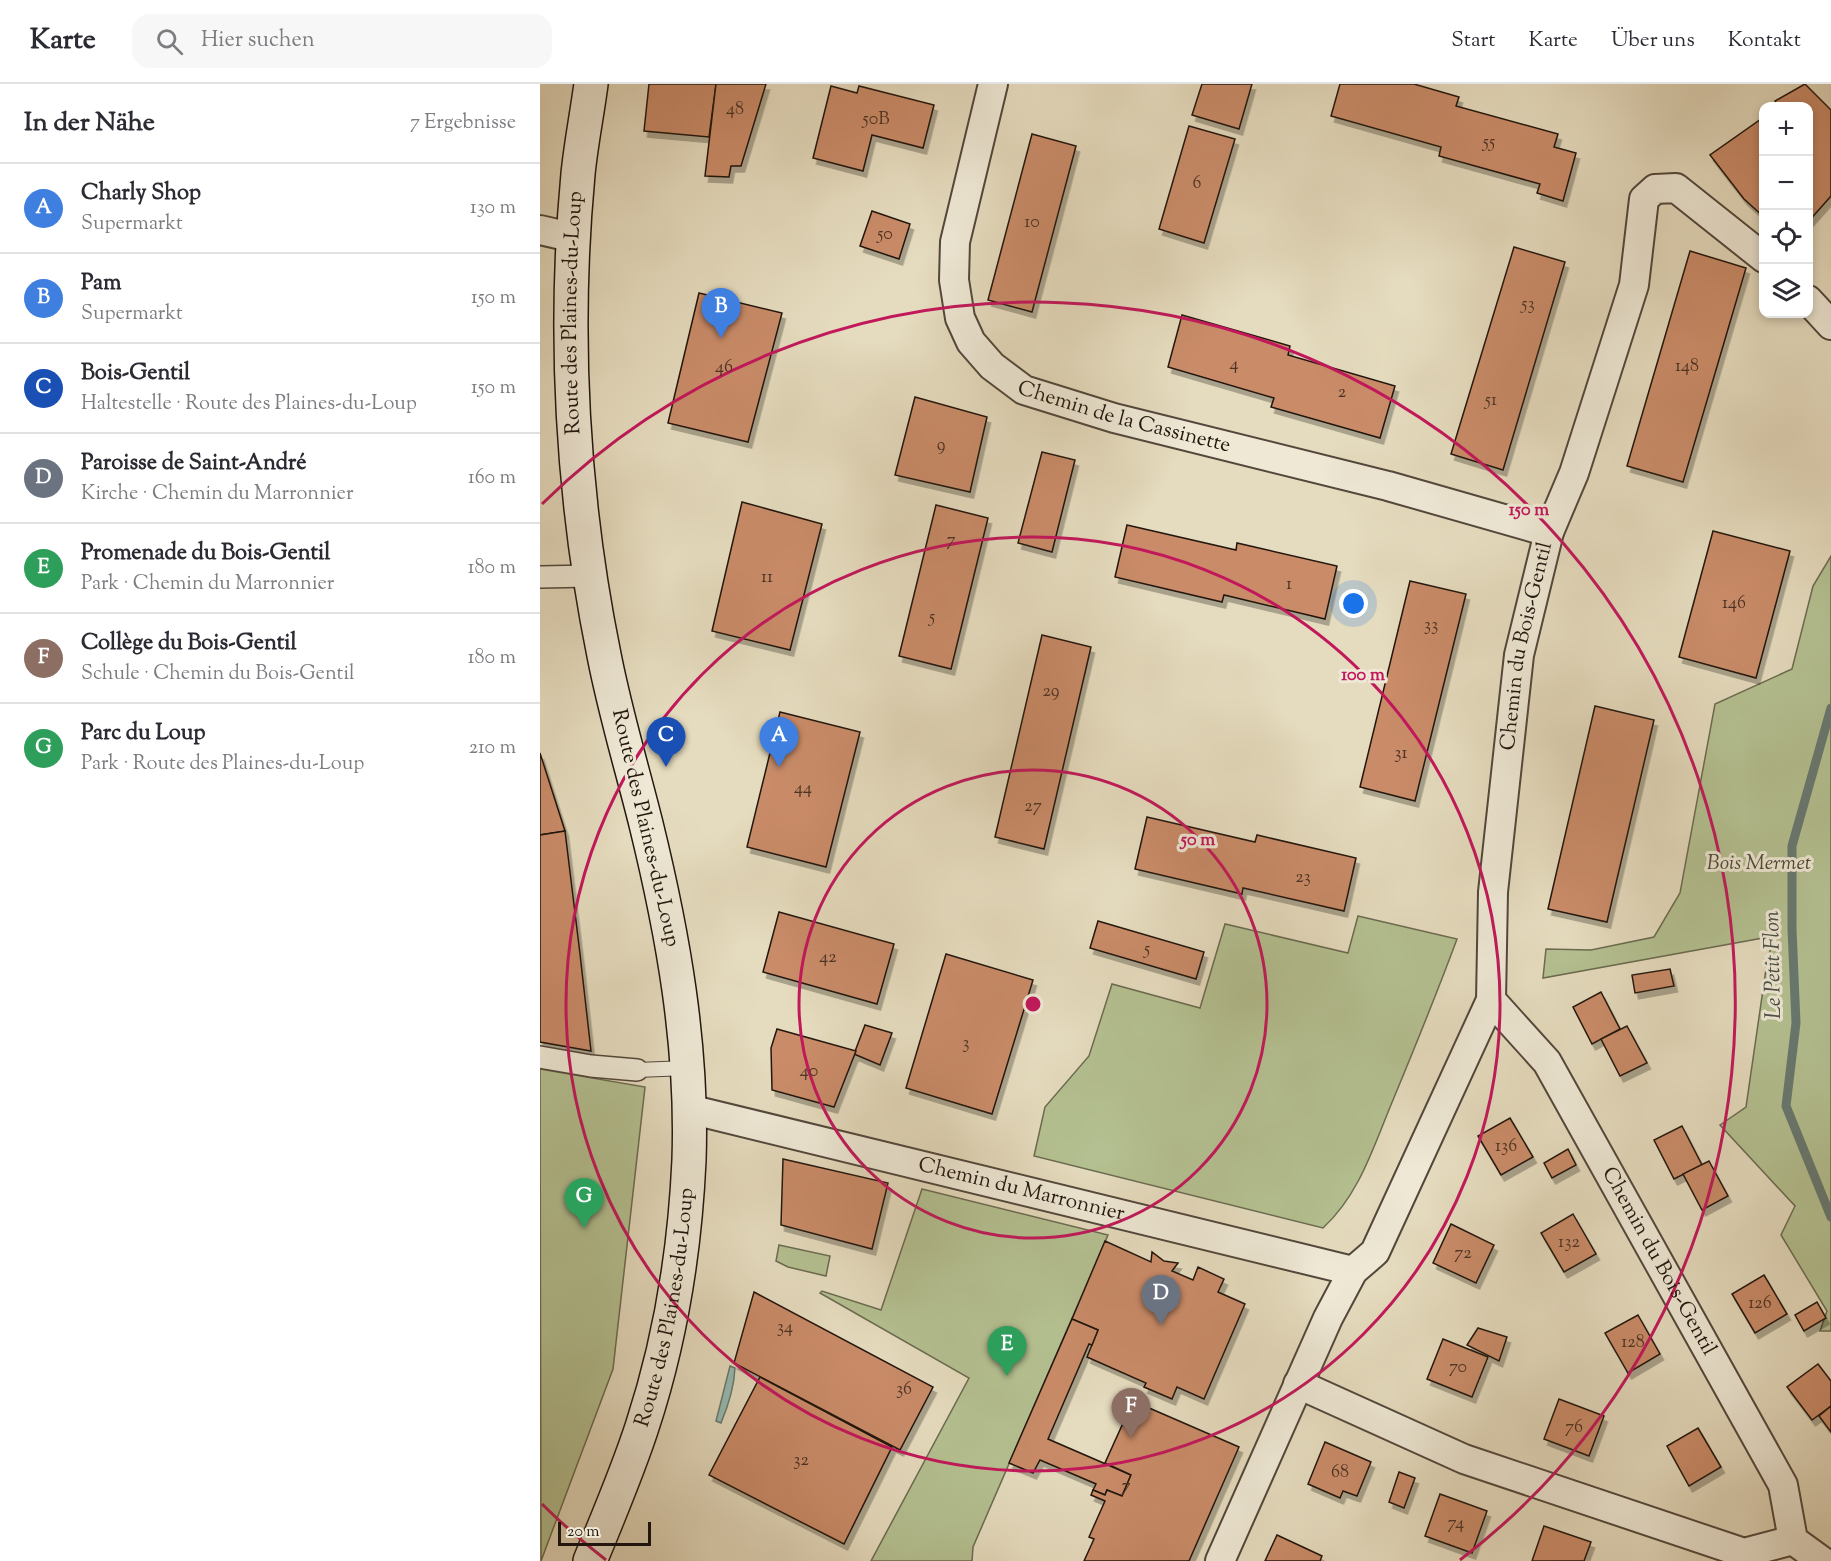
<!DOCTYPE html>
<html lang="de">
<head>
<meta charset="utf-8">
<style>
  body { margin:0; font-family:"Sorts Mill Goudy",serif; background:#f7f7f7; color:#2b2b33 }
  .controls { position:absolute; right:18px; top:18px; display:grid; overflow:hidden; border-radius:12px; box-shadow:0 3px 9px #0003 }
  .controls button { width:54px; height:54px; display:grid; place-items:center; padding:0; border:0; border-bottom:2px solid #e1e1e2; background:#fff; color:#2b2b33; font:30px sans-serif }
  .scale { position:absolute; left:18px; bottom:15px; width:93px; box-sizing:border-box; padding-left:6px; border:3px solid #22160f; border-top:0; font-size:16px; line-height:21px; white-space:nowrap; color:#22160f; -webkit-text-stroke:4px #eee8d5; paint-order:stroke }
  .you { position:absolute; left:814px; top:520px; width:21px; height:21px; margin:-15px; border:4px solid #fff; border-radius:50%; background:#1a73e8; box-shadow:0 0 0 9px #1a73e833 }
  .badge { display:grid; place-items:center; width:39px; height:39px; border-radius:50%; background:#8f2418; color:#fff; font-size:20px; font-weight:700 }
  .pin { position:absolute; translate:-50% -50px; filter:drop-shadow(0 2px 3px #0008) }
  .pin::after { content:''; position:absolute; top:32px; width:21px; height:18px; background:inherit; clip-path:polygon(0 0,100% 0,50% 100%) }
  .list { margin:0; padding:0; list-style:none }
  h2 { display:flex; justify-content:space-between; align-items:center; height:78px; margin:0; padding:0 24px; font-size:26px }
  h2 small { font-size:20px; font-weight:400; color:#7c7c81 }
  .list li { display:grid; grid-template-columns:39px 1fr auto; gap:18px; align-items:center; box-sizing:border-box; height:90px; padding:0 24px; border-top:2px solid #e1e1e2 }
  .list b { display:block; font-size:22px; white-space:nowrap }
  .list p { margin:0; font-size:20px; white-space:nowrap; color:#7c7c81 }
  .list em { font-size:20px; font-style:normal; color:#7c7c81 }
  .icon { flex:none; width:33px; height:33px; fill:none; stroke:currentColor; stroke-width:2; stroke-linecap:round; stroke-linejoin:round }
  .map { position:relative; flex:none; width:1291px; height:1477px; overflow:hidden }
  header { display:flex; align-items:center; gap:36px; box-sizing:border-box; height:84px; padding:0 30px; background:#fff; border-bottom:2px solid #e1e1e2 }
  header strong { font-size:28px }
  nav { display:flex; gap:33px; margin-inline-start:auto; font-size:21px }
  .search { width:420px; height:54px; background:#f7f7f7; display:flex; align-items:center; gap:15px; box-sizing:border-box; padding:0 21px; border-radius:18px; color:#7c7c81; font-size:22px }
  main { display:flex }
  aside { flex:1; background:#fff }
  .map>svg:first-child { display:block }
  .green { fill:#b4c091; stroke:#6b6b50; stroke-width:1.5 }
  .water { fill:#96bbb2; stroke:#687971; stroke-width:1.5 }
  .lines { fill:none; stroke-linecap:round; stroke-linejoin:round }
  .stream { stroke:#687971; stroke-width:9 }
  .building { fill:#c98b67; stroke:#22160f; stroke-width:1.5; filter:url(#shadow) }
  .service-casing { stroke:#53473b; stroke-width:16 }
  .pedestrian-casing { stroke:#53473b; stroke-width:24 }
  .minor-casing { stroke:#53473b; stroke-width:32 }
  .secondary-casing { stroke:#22160f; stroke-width:36 }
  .service { stroke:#eee8d5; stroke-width:14 }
  .pedestrian { stroke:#eee8d5; stroke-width:21 }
  .minor { stroke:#eee8d5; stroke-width:28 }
  .secondary { stroke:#eee8d5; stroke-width:33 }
  .ring { fill:none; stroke:#c2185b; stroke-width:3 }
  .labels { text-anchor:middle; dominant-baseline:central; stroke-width:6; stroke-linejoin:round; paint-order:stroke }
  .number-label { font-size:18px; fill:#4c3325 }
  .street-label { font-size:21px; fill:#22160f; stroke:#eee8d5 }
  .park-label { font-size:21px; font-style:italic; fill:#4e4936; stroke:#eee8d5 }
  .water-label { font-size:22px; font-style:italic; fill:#4b5048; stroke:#eee8d5 }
  .centre { fill:#c2185b; stroke:#eee8d5; stroke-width:3 }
  .ring-label { font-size:18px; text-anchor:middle; font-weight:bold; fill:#c2185b; stroke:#eee8d5; stroke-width:6; stroke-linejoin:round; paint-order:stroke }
</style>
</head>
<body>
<header>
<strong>Karte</strong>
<div class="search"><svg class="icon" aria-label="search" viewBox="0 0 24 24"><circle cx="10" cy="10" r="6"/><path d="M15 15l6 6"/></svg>Hier suchen</div>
<nav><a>Start</a><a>Karte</a><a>Über uns</a><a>Kontakt</a></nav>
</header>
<main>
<aside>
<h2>In der Nähe<small>7 Ergebnisse</small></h2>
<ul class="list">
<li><span class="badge" style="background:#3f7fe0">A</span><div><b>Charly Shop</b><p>Supermarkt</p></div><em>130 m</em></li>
<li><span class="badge" style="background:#3f7fe0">B</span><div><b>Pam</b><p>Supermarkt</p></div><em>150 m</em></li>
<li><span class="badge" style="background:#1a4fb4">C</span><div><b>Bois-Gentil</b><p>Haltestelle · Route des Plaines-du-Loup</p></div><em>150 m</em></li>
<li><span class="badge" style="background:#6b7280">D</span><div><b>Paroisse de Saint-André</b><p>Kirche · Chemin du Marronnier</p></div><em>160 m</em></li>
<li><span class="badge" style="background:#2e9e5b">E</span><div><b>Promenade du Bois-Gentil</b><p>Park · Chemin du Marronnier</p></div><em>180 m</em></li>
<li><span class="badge" style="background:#8d6e63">F</span><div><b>Collège du Bois-Gentil</b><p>Schule · Chemin du Bois-Gentil</p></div><em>180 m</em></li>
<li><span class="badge" style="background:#2e9e5b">G</span><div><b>Parc du Loup</b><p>Park · Route des Plaines-du-Loup</p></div><em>210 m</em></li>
</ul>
</aside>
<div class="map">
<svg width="1291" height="1477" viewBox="0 0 1291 1477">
  <defs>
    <filter id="shadow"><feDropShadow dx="3.5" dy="6" stdDeviation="0" flood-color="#0004"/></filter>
  </defs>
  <rect width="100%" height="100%" fill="#e5dbbe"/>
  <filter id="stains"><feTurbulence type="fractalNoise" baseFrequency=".00333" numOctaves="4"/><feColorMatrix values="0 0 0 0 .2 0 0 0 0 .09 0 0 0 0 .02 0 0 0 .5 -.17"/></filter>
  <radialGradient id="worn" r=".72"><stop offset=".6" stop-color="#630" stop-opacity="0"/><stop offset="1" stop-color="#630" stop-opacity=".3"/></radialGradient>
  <!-- green -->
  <g class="green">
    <polygon points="1291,472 1291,1247 1280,1247 1287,1227 1241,1151 1255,1122 1180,1041 1206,1023 1227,878 1234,852 1003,894 1006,865 1051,866 1114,853 1140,809 1175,620 1252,585 1273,502"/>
    <path d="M818,832L917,855C897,909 875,963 853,1016C834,1061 820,1110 783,1144L494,1072L505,1023L549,972L572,900L660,924L685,840L808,869Z"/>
    <polygon points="0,985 105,1003 73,1285 1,1477"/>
    <polygon points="382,1105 568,1151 433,1463 432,1477 331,1477 429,1294 280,1209 282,1207 341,1226"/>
    <polygon points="239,1161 290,1172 286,1192 248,1183 236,1177"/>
  </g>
  <!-- water -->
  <path class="water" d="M190,1282L195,1284C194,1304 189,1320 181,1339L176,1337Z"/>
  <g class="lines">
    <!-- stream -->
    <polyline class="stream" points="1291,624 1252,762 1252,845 1256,939 1246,1022 1291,1133"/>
  </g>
  <!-- building -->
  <g class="building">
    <polygon points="109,0 176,0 169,53 104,47"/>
    <polygon points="176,0 226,0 201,82 191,82 189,93 165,92"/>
    <polygon points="662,0 712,0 699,45 652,31"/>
    <polygon points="800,0 874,0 919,13 916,22 1018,50 1014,63 1036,69 1023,117 997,109 1000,100 899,72 901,63 791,32"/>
    <polygon points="1265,0 1291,26 1291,112 1268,138 1268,22 1238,22 1235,17"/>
    <polygon points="291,2 317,9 319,2 394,21 383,64 332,51 323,87 273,74"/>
    <polygon points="1224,33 1224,133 1204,115 1170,71"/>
    <polygon points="649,42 695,55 664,159 619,145"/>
    <polygon points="492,50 536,62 492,228 448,216"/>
    <polygon points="332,127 370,140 359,175 320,162"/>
    <polygon points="974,163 1025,178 963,386 911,370"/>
    <polygon points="1150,167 1206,184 1143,398 1087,382"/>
    <polygon points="159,209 242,229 208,358 128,339"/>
    <polygon points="642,231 750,262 748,271 855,302 840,354 731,323 734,314 628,283"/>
    <polygon points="375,313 447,333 430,408 355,391"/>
    <polygon points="502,368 535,376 512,468 478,459"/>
    <polygon points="202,418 282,440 250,566 172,547"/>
    <polygon points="396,421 448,434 411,585 359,572"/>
    <polygon points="587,441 696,466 697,459 797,482 785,535 684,511 682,518 575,493"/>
    <polygon points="1173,447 1250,467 1216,594 1139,573"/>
    <polygon points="870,497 926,510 875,717 820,703"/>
    <polygon points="502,551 551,563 504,765 455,753"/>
    <polygon points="1055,622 1114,636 1067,838 1008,825"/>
    <polygon points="240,628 320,648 286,783 207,763"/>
    <polygon points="0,669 25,747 0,751"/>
    <polygon points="607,733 715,758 717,751 816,774 804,827 703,804 702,810 595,785"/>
    <polygon points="25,747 40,870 51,967 0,958 0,751"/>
    <polygon points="239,828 354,860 337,920 223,888"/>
    <polygon points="558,837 664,868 656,895 550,864"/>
    <polygon points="406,870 493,896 452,1030 366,1004"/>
    <polygon points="1130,885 1134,902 1095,909 1092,891"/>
    <polygon points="1061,908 1080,945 1052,960 1033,923"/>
    <polygon points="325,941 352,949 340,981 314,970"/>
    <polygon points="1087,942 1107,979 1080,992 1061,955"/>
    <polygon points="237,945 316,967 294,1023 232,1006 231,964"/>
    <polygon points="970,1034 993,1073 961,1091 938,1052"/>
    <polygon points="1142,1042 1162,1081 1134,1095 1114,1056"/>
    <polygon points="1028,1065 1036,1081 1012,1094 1004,1079"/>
    <polygon points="243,1075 348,1099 332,1165 241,1141"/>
    <polygon points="1169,1077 1188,1112 1162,1126 1143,1090"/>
    <polygon points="1033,1130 1056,1170 1024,1188 1001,1149"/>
    <polygon points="911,1140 954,1161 936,1199 893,1179"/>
    <polygon points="565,1157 611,1178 612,1168 624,1177 638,1179 632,1187 653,1196 658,1183 684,1195 678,1208 705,1220 664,1315 637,1303 632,1315 604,1303 606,1299 547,1273 558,1246 532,1235"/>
    <polygon points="1224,1191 1247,1230 1215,1249 1192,1210"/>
    <polygon points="214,1208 393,1303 360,1366 194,1279"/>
    <polygon points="1277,1218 1286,1234 1264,1247 1255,1231"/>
    <polygon points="1098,1231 1120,1270 1088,1289 1065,1249"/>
    <polygon points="532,1235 558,1246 552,1261 549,1260 508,1355 591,1391 582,1412 567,1406 565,1411 553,1406 556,1400 500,1376 493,1389 469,1379"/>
    <polygon points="938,1244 967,1253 959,1277 927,1261"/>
    <polygon points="903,1255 948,1273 932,1313 887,1295"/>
    <polygon points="1278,1280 1291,1297 1291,1322 1272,1336 1247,1303"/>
    <polygon points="220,1293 352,1363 304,1460 169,1391"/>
    <polygon points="1019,1315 1064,1332 1049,1372 1004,1355"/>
    <polygon points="593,1317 699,1363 649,1477 544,1477 554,1455 549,1453 565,1417 551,1411 553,1406 565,1411 567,1406 582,1412 591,1391 565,1379"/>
    <polygon points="1291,1322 1291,1348 1279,1332"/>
    <polygon points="1158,1344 1181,1383 1149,1402 1127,1362"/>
    <polygon points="785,1358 831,1378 817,1412 803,1407 800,1414 768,1400"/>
    <polygon points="859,1388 875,1394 864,1424 849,1418"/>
    <polygon points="900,1410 947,1427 932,1469 885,1452"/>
    <polygon points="1004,1442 1051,1458 1044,1477 992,1477"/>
    <polygon points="737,1451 782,1472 780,1477 725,1477"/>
  </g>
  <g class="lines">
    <defs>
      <polyline id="service" points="97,986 147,984"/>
      <g id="pedestrian">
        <polyline points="0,493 51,492"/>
        <polyline points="0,973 51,982 97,986"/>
      </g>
      <g id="minor">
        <path id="s1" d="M453,0L415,158L414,196L420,234L431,258L452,282L484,306L574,334L848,402L1009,448"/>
        <polyline points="0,146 35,154"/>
        <polyline points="1268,216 1291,241"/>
        <path id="s2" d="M951,916L1007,978L1243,1401L1253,1456L1282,1477"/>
        <path id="s3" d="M149,1025L813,1187"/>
        <polyline points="758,1300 924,1375 1204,1469 1253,1456"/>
        <path id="s4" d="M680,1477L788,1234L813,1187L835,1168L951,916L953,808L979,571L1009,448L1034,389L1094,201L1104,115L1115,105L1136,104L1224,174"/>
      </g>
      <g id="secondary">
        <path id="s5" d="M50,1477C68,1433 87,1389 102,1343C130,1258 145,1165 149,1076C153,962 133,850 106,740C92,684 75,628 64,571C32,414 23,249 38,90C41,60 47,30 51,0"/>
      </g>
    </defs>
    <!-- service casing -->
    <use href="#service" class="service-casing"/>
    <!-- pedestrian casing -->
    <use href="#pedestrian" class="pedestrian-casing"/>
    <!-- minor casing -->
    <use href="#minor" class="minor-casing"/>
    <!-- secondary casing -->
    <use href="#secondary" class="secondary-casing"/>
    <!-- service -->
    <use href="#service" class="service"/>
    <!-- pedestrian -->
    <use href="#pedestrian" class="pedestrian"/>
    <!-- minor -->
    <use href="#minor" class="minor"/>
    <!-- secondary -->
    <use href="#secondary" class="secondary"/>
  </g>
  <!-- distance rings -->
  <g class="ring">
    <circle cx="493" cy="920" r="234"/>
    <circle cx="493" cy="920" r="467"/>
    <path d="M66 1476A701 701 0 0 1 2 1420M2 420A701 701 0 1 1 920 1476"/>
  </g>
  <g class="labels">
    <!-- number labels -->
    <g class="number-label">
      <text x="195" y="26">48</text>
      <text x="336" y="36">50B</text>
      <text x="949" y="59">55</text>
      <text x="657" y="100">6</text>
      <text x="492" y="139">10</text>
      <text x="345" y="151">50</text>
      <text x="988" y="221">53</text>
      <text x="694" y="281">4</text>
      <text x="1147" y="283">148</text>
      <text x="184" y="284">46</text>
      <text x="802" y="309">2</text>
      <text x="951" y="317">51</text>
      <text x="401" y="362">9</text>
      <text x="411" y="457">7</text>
      <text x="227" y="494">11</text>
      <text x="749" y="501">1</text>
      <text x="1194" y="520">146</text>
      <text x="392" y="534">5</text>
      <text x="891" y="542">33</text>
      <text x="511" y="608">29</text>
      <text x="861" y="670">31</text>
      <text x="263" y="705">44</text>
      <text x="493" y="723">27</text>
      <text x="763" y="794">23</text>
      <text x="607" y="866">5</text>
      <text x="288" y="874">42</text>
      <text x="426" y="960">3</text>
      <text x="269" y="988">40</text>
      <text x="966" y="1063">136</text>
      <text x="1029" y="1159">132</text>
      <text x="923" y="1170">72</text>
      <text x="1220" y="1220">126</text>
      <text x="245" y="1244">34</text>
      <text x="1093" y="1259">128</text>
      <text x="918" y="1284">70</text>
      <text x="364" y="1306">36</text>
      <text x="1034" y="1344">76</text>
      <text x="261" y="1377">32</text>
      <text x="800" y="1389">68</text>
      <text x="586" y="1403">7</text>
      <text x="916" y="1440">74</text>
    </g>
    <!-- street labels -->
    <g class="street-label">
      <text stroke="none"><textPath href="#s5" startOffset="1274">Route des Plaines-du-Loup</textPath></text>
      <text stroke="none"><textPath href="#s1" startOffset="441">Chemin de la Cassinette</textPath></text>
      <text stroke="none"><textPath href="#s4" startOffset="982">Chemin du Bois-Gentil</textPath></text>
      <text transform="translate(105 744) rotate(77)">Route des Plaines-du-Loup</text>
      <text stroke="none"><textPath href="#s3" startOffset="342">Chemin du Marronnier</textPath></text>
      <text stroke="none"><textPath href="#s2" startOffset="312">Chemin du Bois-Gentil</textPath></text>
      <text stroke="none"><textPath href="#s5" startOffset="266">Route des Plaines-du-Loup</textPath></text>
    </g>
    <!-- park labels -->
    <g class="park-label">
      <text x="1219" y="780">Bois Mermet</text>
    </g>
    <!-- water labels -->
    <g class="water-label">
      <text transform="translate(1234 881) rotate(-91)">Le Petit Flon</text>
    </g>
  </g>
  <circle cx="493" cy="920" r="9" class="centre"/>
  <g class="ring-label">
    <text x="989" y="431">150 m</text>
    <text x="823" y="596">100 m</text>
    <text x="658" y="761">50 m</text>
  </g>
  <rect width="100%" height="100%" filter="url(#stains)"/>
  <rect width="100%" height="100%" fill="url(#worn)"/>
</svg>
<div class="controls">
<button>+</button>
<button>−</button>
<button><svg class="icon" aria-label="locate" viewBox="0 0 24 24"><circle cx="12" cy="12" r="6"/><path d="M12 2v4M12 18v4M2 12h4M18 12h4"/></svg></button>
<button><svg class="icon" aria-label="layers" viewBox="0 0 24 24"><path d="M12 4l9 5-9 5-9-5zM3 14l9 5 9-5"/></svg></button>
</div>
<div class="scale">20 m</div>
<div class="you"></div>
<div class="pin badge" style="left:239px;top:683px;background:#3f7fe0">A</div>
<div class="pin badge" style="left:181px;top:254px;background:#3f7fe0">B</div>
<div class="pin badge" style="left:126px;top:683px;background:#1a4fb4">C</div>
<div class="pin badge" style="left:621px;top:1241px;background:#6b7280">D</div>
<div class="pin badge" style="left:467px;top:1292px;background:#2e9e5b">E</div>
<div class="pin badge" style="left:591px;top:1354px;background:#8d6e63">F</div>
<div class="pin badge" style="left:44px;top:1144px;background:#2e9e5b">G</div>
</div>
</main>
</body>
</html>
